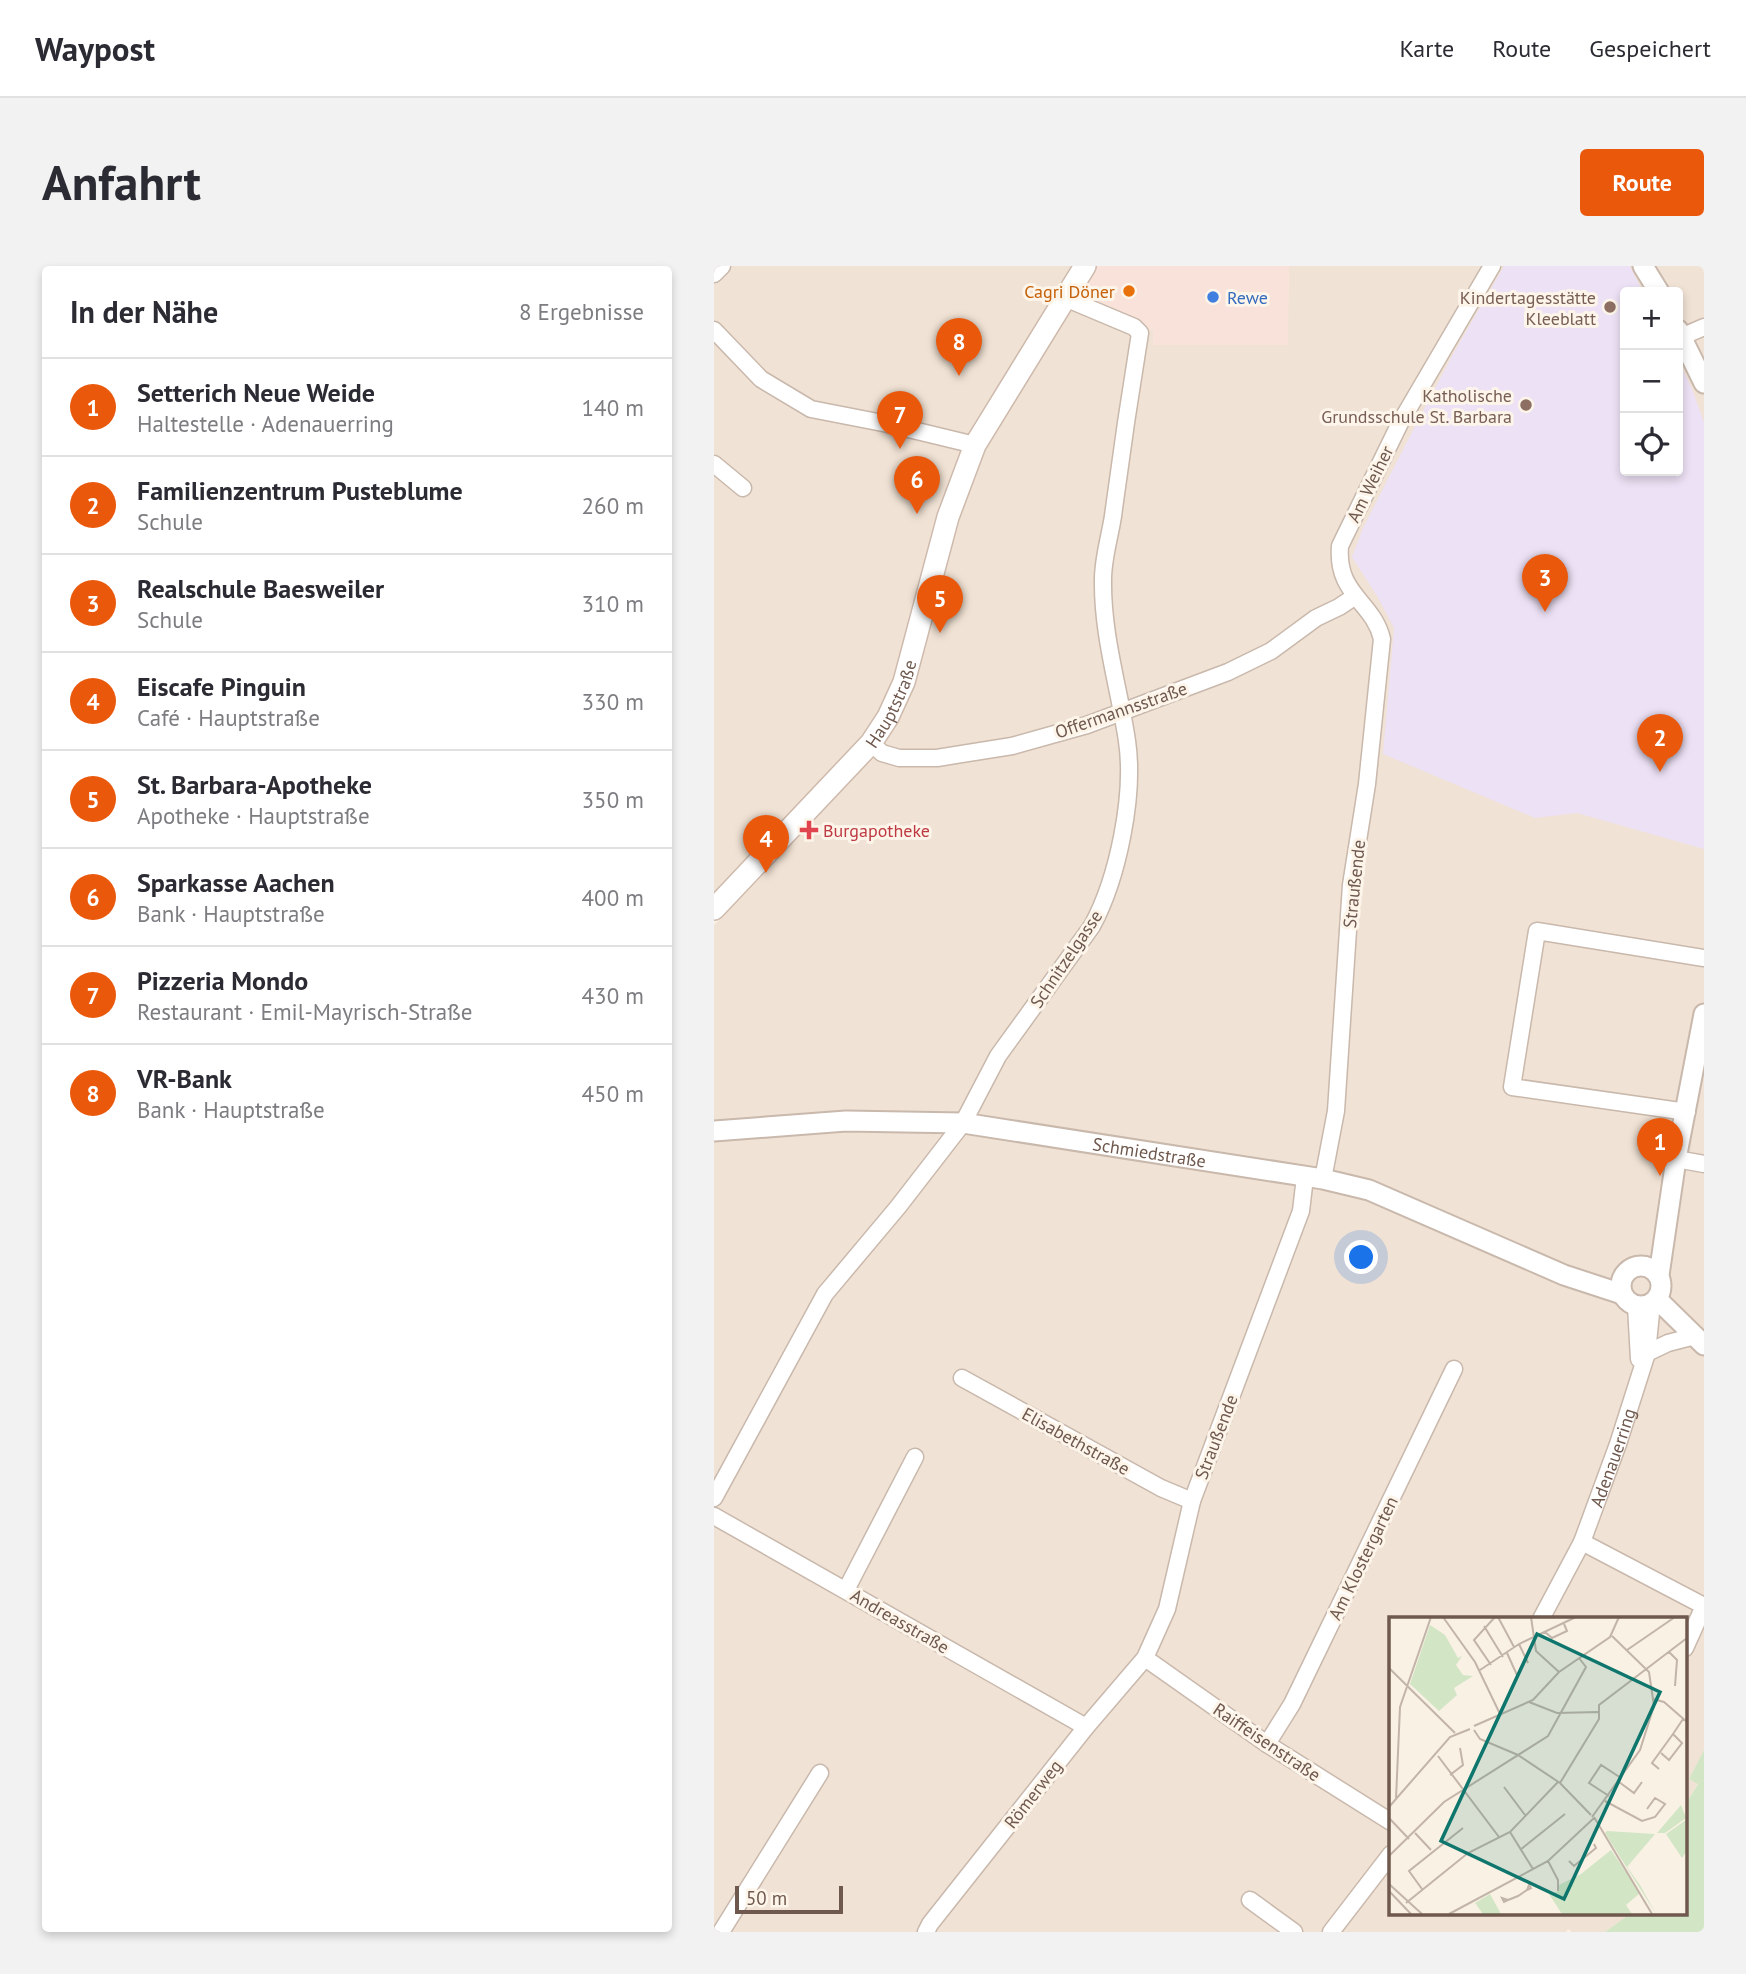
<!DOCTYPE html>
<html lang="de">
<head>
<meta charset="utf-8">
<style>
  body { margin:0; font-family:"PT Sans",sans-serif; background:#f2f2f3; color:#2b2b33 }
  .controls { position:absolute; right:21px; top:21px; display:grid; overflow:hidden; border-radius:7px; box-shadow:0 4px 10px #0003 }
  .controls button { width:63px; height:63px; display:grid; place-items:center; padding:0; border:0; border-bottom:2px solid #e1e1e2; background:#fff; color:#2b2b33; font:35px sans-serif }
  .scale { position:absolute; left:21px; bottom:18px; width:108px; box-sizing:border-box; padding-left:7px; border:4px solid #6f584d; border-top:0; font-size:19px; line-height:24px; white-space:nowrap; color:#6f584d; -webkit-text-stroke:5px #fdf5ea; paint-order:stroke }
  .you { position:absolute; left:648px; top:992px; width:24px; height:24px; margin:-18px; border:5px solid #fff; border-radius:50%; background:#1a73e8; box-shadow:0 0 0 10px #1a73e833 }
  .badge { display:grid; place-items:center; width:46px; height:46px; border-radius:50%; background:#ea580c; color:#fff; font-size:23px; font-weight:700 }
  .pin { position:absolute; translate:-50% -58px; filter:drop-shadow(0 2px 4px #0008) }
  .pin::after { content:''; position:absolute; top:37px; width:24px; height:21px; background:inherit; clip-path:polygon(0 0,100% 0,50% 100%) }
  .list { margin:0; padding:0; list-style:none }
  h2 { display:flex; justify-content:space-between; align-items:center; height:91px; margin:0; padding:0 28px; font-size:30px }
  h2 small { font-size:23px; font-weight:400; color:#7c7c81 }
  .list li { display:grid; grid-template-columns:46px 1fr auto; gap:21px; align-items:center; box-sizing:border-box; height:98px; padding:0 28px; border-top:2px solid #e1e1e2 }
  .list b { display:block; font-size:26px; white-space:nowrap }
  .list p { margin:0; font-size:23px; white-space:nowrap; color:#7c7c81 }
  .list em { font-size:23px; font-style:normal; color:#7c7c81 }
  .icon { flex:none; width:38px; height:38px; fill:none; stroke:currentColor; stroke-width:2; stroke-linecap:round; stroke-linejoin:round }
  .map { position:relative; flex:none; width:990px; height:1666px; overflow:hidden; border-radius:7px }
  header { display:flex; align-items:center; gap:42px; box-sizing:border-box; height:98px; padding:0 35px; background:#fff; border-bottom:2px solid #e1e1e2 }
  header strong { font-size:33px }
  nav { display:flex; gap:38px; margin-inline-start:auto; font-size:24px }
  .intro { display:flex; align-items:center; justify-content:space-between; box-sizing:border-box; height:168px; padding:0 42px }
  h1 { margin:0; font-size:49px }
  .button { padding:18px 32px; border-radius:7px; background:#ea580c; color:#fff; font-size:24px; font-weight:700 }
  main { display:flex; gap:42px; padding:0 42px }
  aside { flex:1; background:#fff; border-radius:7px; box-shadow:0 4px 10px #0003 }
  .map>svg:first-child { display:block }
  .residential { fill:#f0e2d4; fill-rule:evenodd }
  .commercial { fill:#f8e2d9 }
  .education { fill:#ede1f5 }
  .green { fill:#d2e5c5 }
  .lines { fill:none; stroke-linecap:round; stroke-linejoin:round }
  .minor-casing { stroke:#c9b8ac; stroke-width:19 }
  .tertiary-casing { stroke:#c9b8ac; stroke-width:23 }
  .secondary-casing { stroke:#cebaad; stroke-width:24 }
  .minor { stroke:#fff; stroke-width:16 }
  .tertiary { stroke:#fff; stroke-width:19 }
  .secondary { stroke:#fff; stroke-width:21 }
  .food-dot { fill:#e8710a; stroke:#fdf5ea; stroke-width:2.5 }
  .shop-dot { fill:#3f7fe0; stroke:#fdf5ea; stroke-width:2.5 }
  .education-dot { fill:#8d6e63; stroke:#fdf5ea; stroke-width:2.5 }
  .health-dot { fill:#e0444e; stroke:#fdf5ea; stroke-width:2.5 }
  .labels { text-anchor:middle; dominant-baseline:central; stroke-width:6; stroke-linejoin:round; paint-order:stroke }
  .food-label { font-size:18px; fill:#c56008; stroke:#fdf5ea; text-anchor:end }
  .shop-label { font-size:18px; fill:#366cbe; stroke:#fdf5ea; text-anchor:start }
  .education-label { font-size:18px; fill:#785e54; stroke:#fdf5ea; text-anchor:end }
  .street-label { font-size:18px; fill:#6f584d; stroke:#fdf5ea }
  .health-label { font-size:18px; fill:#be3a42; stroke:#fdf5ea; text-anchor:start }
  .inset-road { fill:none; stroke:#c2b4a8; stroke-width:2 }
  .view { fill:#0f766e; fill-opacity:0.15; stroke:#0f766e; stroke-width:3.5 }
  .inset-edge { fill:none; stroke:#6f584d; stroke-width:3.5 }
</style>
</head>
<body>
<header>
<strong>Waypost</strong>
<nav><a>Karte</a><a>Route</a><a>Gespeichert</a></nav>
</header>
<div class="intro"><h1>Anfahrt</h1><a class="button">Route</a></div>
<main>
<aside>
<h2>In der Nähe<small>8 Ergebnisse</small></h2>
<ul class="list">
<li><span class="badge">1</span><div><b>Setterich Neue Weide</b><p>Haltestelle · Adenauerring</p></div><em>140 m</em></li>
<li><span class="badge">2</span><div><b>Familienzentrum Pusteblume</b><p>Schule</p></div><em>260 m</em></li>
<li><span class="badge">3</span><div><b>Realschule Baesweiler</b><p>Schule</p></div><em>310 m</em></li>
<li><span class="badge">4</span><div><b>Eiscafe Pinguin</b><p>Café · Hauptstraße</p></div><em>330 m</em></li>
<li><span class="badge">5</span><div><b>St. Barbara-Apotheke</b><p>Apotheke · Hauptstraße</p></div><em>350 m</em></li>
<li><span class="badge">6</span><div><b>Sparkasse Aachen</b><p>Bank · Hauptstraße</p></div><em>400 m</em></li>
<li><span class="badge">7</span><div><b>Pizzeria Mondo</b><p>Restaurant · Emil-Mayrisch-Straße</p></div><em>430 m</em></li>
<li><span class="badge">8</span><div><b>VR-Bank</b><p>Bank · Hauptstraße</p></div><em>450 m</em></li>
</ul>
</aside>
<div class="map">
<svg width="990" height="1666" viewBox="0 0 990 1666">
  <rect width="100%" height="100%" fill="#f9f1e4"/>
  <!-- residential -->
  <g class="residential">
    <polygon points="0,0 357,0 255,167 222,250 181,416 154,466 0,626"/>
    <path d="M575,0H990V1484L975,1513L984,1517L971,1539V1353H677V1647H917L891,1666H858L854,1663L852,1666H0V659L9,651L181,461L198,417L241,256L272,182L363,29L439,64V79H573ZM911,26H964V205H911Z"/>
  </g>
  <!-- commercial -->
  <polygon class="commercial" points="383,0 575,0 574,79 439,79 439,64 363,29"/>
  <!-- education -->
  <polygon class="education" points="790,0 916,0 929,26 911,26 911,205 964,205 964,93 978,123 990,156 990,583 863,547 821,552 669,488 680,362 663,330 638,291 649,262 699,164 739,88"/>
  <!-- green -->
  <polygon class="green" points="990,1484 990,1666 891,1666 917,1647 971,1647 971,1539 984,1518 975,1513"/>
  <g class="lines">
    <defs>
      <g id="minor">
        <polyline points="0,8 8,0"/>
        <polyline points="0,64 47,113 97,143 174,158 261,179"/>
        <polyline points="967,71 990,61"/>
        <polyline points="0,198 29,222"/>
        <polyline points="157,477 168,487 185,492 223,492 298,480 373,459 514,406 557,385 602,352 625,341 640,331"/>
        <polyline points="973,846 798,821 823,665 990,692"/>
        <polyline points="962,893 990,898"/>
        <path d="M609,913L622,845L637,619L653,518L668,373C659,335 622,329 626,280L686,157L778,0"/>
        <polyline points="922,1040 925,1093"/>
        <polyline points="933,1087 954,1077 981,1070"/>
        <polyline points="248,1112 447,1222 478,1235"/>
        <path d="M0,1232L111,1028L184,941L249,857L284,790L378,660C404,612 421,529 413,475C405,421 388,369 389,313C389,292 396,270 399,250C407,189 416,128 426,67L420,61L351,32"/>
        <polyline points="0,1250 372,1461"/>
        <polyline points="868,1276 990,1340"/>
        <polyline points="132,1324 201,1191"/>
        <path id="s1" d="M827,1353L868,1276L904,1178L933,1087L938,1037"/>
        <polyline points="971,1382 990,1340"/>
        <polyline points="431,1392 553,1478 677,1556"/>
        <polyline points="553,1478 578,1438 740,1103"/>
        <polyline points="536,1634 580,1666"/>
        <polyline points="7,1666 106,1507"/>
        <polyline points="212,1666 216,1658 372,1461 431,1392 453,1343 478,1235 587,945 591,911"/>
        <polyline points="617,1666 677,1588"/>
      </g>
      <g id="tertiary">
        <polyline points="929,0 945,26"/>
        <polyline points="964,64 990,117"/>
        <path id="s2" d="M0,865L132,855L249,857L609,913L655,924L850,1009L908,1028"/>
        <circle cx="927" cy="1020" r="20"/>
        <polyline points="945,1009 962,893 990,748"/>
        <polyline points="943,1033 990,1079"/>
      </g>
      <g id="secondary">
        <path id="s3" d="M0,643L157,477L174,451L190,416L234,251L261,179L371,0"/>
      </g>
    </defs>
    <!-- minor casing -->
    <use href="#minor" class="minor-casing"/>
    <!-- tertiary casing -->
    <use href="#tertiary" class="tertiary-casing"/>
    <!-- secondary casing -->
    <use href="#secondary" class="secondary-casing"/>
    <!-- minor -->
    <use href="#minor" class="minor"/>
    <!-- tertiary -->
    <use href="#tertiary" class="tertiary"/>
    <!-- secondary -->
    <use href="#secondary" class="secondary"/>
  </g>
  <!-- markers -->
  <circle class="food-dot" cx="415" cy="25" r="7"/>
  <circle class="shop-dot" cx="499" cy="31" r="7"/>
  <g class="education-dot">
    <circle cx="896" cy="41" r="7"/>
    <circle cx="812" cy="139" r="7"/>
  </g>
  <path class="health-dot" d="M91.5 553.5h7v7h7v7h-7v7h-7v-7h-7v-7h7z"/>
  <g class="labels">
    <!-- food labels -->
    <g class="food-label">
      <text x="401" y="25">Cagri Döner</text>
    </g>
    <!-- shop labels -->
    <g class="shop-label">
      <text x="513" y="31">Rewe</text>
    </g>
    <!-- education labels -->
    <g class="education-label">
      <text x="882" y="31">Kindertagesstätte<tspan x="882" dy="21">Kleeblatt</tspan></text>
      <text x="798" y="129">Katholische<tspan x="798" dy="21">Grundsschule St. Barbara</tspan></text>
    </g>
    <!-- street labels -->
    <g class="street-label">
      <text transform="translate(656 218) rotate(-64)">Am Weiher</text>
      <text stroke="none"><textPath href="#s3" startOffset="273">Hauptstraße</textPath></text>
      <text transform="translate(407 444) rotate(-19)">Offermannsstraße</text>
      <text transform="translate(640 618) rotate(-84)">Straußende</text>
      <text transform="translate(352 693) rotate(-56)">Schnitzelgasse</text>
      <text stroke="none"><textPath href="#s2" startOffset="438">Schmiedstraße</textPath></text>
      <text transform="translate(502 1171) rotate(-69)">Straußende</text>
      <text transform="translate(362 1175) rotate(29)">Elisabethstraße</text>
      <text stroke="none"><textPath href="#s1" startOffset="177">Adenauerring</textPath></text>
      <text transform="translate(649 1292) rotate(-64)">Am Klostergarten</text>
      <text transform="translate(186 1355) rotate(30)">Andreasstraße</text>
      <text transform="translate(553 1476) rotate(34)">Raiffeisenstraße</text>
      <text transform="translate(319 1528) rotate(-52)">Römerweg</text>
    </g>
    <!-- health labels -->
    <g class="health-label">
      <text x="109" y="564">Burgapotheke</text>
    </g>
  </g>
  <!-- overview -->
  <g transform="translate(675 1351)">
    <rect width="298" height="298" fill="#f9f1e4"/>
    <path d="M41,8L56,18L69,41L73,39L67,48L74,58L84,59L65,71L68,78L50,94L21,67ZM292,188L297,201L276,216H268ZM297,203V235L293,241L277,217ZM218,214L266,217L238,250L251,268L267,297L216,216ZM222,233L251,276L237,288L243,297H173L160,277L170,274L168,269L192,257ZM101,277L112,297H94L86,286Z" fill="#d2e5c5"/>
    <path class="inset-road" d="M54,0L86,45L111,97M109,0L125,30M142,0L147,34L170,55M95,9L114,40M156,15L163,21L178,14L175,7M130,27L139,46M238,33L286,0M280,35L288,43L286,69M118,36L128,58M102,48L85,23L106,0M0,51L66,116M91,53L130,27L187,0M264,82L275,85L298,105M140,85L168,96L209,95M85,109L144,83L170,55L221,20L230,0M85,113L91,122L129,138L171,166L202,198M272,136L280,143L293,126L284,117L294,102M49,139L110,220M270,152L263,146L284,117M61,158L74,148L71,131M230,165L245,176L253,165M171,166L210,102V88L298,21M115,170L136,198M220,179L200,166L212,148L232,161M7,182L11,90L42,0M216,184L253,204L266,200L276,187L266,181L258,192M0,190L61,120L81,112M203,200L251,133L265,89L260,55L223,19M205,200L263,297M0,201L20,222M121,215L144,252M26,216L42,233M131,233L176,197M0,239L55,185L159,119L197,50L190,41M159,244L169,263V274M180,244L185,249L207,231L205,227M0,267L33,297M33,272L20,254L74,211M0,274L22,297M119,283L113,281L115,285L119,283L129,279L138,273L142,271L140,268L138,273M17,286L79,236L121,215L169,165M60,297L159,244L205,201"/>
    <path class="view" d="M148,17L271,75L175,282L52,224Z"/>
    <rect width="298" height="298" class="inset-edge"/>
  </g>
</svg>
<div class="controls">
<button>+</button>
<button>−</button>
<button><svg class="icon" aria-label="locate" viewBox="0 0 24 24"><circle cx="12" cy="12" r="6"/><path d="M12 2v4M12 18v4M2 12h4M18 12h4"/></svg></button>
</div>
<div class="scale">50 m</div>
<div class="you"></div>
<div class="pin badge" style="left:946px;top:910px">1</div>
<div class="pin badge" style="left:946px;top:506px">2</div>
<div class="pin badge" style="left:831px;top:346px">3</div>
<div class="pin badge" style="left:52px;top:607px">4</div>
<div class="pin badge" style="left:226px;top:367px">5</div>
<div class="pin badge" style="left:203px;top:248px">6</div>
<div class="pin badge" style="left:186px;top:183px">7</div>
<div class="pin badge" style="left:245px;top:110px">8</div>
</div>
</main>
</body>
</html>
